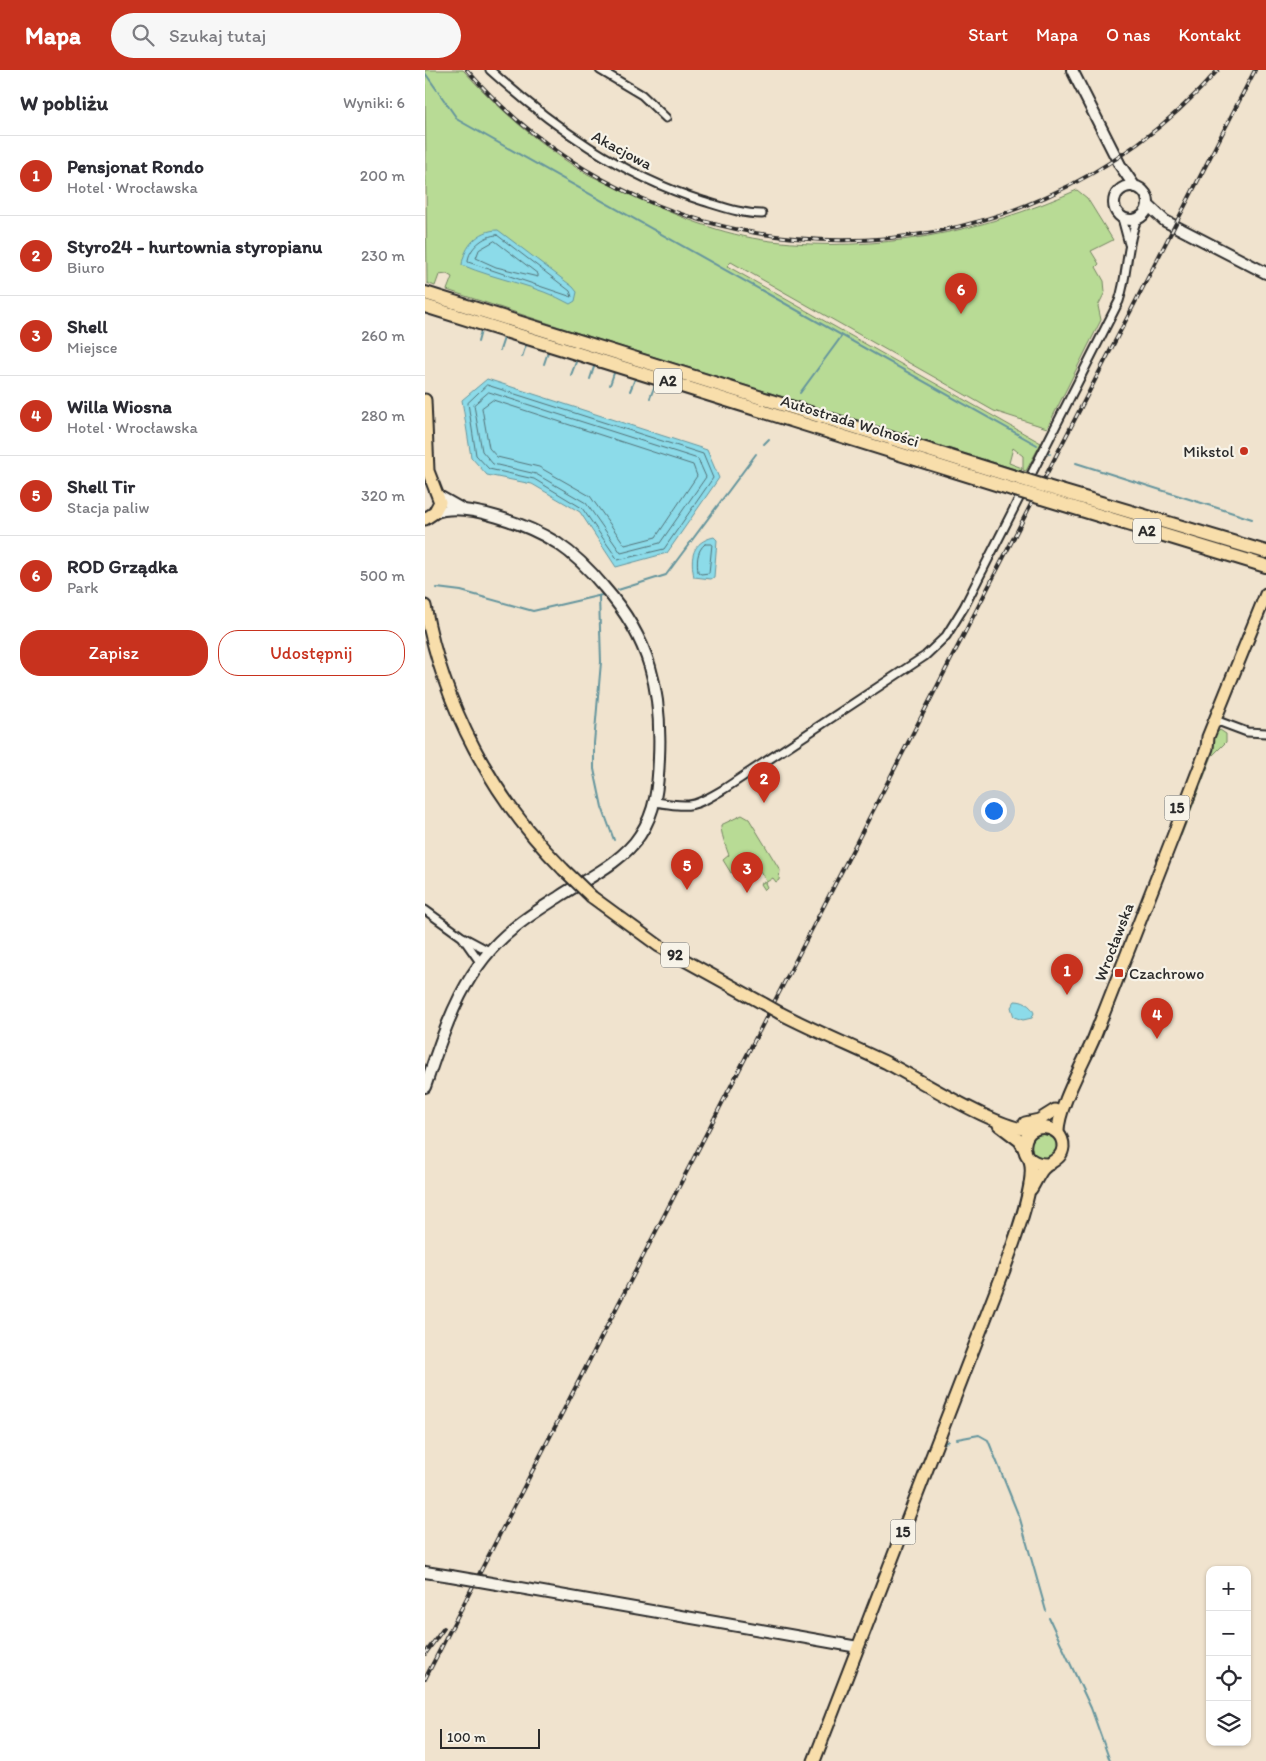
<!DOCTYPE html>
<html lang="pl">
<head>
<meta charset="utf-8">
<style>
  body { margin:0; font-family:Itim,sans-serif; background:#f7f7f7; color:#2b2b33 }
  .controls { position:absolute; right:15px; bottom:15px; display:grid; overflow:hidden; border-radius:10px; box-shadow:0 1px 4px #0004 }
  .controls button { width:45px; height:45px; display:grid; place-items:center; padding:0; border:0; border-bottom:1px solid #e1e1e2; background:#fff; color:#2b2b33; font:25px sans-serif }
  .scale { position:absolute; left:15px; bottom:12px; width:100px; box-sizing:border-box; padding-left:5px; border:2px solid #2b2b2b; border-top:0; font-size:14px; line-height:18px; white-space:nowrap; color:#2b2b2b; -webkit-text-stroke:4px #f7f3e8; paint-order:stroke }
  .you { position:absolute; left:568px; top:740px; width:18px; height:18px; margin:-12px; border:4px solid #fff; border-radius:50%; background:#1a73e8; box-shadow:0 0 0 8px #1a73e833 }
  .badge { display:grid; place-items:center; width:32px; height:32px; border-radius:50%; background:#c8321e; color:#fff; font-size:16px; font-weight:700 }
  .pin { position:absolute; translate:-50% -41px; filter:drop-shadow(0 1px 2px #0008) }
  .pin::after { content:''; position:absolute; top:26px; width:18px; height:15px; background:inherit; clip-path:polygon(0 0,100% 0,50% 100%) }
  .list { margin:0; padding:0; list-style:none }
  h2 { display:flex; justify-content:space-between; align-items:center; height:65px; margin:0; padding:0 20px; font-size:21px }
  h2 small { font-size:16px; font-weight:400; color:#7c7c81 }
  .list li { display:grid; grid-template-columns:32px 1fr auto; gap:15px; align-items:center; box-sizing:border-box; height:80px; padding:0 20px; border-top:1px solid #e1e1e2 }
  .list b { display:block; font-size:19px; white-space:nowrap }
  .list p { margin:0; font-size:16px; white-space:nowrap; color:#7c7c81 }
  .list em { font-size:16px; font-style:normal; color:#7c7c81 }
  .actions { display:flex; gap:10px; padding:15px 20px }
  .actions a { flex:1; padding:11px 0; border:1px solid #c8321e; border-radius:20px; text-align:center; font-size:18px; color:#c8321e }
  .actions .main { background:#c8321e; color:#fff }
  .icon { flex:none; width:28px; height:28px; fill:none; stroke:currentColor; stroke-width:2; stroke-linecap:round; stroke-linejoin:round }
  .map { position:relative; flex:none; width:841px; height:1691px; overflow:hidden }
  header { display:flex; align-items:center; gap:30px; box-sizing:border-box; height:70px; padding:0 25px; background:#c8321e; color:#fff }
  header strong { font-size:24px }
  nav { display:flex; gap:28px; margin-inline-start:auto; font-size:18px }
  .search { width:350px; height:45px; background:#f7f7f7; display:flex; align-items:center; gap:12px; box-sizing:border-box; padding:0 18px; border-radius:28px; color:#7c7c81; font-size:19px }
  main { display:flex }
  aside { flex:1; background:#fff }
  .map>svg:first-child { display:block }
  .green { fill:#b8db95; stroke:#728360 }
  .water { fill:#8cdbe9; stroke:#65959d }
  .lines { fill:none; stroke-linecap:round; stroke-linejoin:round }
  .shore { stroke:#527177; stroke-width:1 }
  .stream { stroke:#65959d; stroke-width:2 }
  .street-casing { stroke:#2b2b2b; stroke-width:11 }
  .secondary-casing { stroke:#2b2b2b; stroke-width:14 }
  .primary-casing { stroke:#2b2b2b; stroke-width:15 }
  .highway-casing { stroke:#2b2b2b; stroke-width:16 }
  .street { stroke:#f7f3e8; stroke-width:7 }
  .secondary { stroke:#f7f3e8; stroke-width:10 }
  .primary { stroke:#f8deab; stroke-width:11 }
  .highway { stroke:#f8deab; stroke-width:12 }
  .rail-casing { stroke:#2b2b2b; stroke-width:4 }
  .rail { stroke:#f7f3e8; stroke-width:2; stroke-dasharray:5.5; stroke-linecap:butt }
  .secondary-bridge-casing { stroke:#2b2b2b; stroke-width:14; stroke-linecap:butt }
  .primary-bridge-casing { stroke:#2b2b2b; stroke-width:15; stroke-linecap:butt }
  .highway-bridge-casing { stroke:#2b2b2b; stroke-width:16; stroke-linecap:butt }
  .secondary-bridge { stroke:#f7f3e8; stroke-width:10 }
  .primary-bridge { stroke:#f8deab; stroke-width:11 }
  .highway-bridge { stroke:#f8deab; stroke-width:12 }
  .poi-dot { fill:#c8321e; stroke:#f7f3e8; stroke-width:2 }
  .labels { text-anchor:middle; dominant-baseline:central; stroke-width:4.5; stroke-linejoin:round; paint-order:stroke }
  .shield { fill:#f7f3e8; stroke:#686764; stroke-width:1 }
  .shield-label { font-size:15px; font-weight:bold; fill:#2b2b2b }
  .street-label { font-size:16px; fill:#2b2b2b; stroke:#f7f3e8 }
  .poi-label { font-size:16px; fill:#2b2b2b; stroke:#f7f3e8; text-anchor:end }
</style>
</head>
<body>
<header>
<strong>Mapa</strong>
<div class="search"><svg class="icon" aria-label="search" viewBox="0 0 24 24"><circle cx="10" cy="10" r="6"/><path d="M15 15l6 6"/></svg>Szukaj tutaj</div>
<nav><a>Start</a><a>Mapa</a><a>O nas</a><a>Kontakt</a></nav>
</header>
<main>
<aside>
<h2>W pobliżu<small>Wyniki: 6</small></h2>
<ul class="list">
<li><span class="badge">1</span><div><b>Pensjonat Rondo</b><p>Hotel · Wrocławska</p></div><em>200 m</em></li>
<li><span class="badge">2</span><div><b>Styro24 - hurtownia styropianu</b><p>Biuro</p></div><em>230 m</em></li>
<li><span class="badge">3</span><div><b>Shell</b><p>Miejsce</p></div><em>260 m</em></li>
<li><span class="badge">4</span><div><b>Willa Wiosna</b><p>Hotel · Wrocławska</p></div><em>280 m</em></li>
<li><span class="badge">5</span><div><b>Shell Tir</b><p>Stacja paliw</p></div><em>320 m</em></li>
<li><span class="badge">6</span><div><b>ROD Grządka</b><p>Park</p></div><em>500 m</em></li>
</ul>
<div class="actions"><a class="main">Zapisz</a><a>Udostępnij</a></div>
</aside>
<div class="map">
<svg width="841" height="1691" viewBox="0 0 841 1691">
  <rect width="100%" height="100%" fill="#f0e3ce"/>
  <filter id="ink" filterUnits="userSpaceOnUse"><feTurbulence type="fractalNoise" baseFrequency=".02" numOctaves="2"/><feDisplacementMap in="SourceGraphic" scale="10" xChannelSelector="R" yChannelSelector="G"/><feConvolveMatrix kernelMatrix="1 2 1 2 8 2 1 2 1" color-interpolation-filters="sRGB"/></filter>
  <g filter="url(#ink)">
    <!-- green -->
    <g class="green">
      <path d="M0,0H38C72,37 110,71 152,98C168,108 187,115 203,123C248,145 297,165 346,171C451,183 556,163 652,120L662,128L688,170L666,181L674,194L671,197L679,211L680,222L673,236L676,250L622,358L569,341L306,192L302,196L616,373L601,401L598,400V386L588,378L584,393L597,398L596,401L156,264L22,220L27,207L22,204L14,205L10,216L2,213Z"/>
      <polygon points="795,660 801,664 801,672 787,686 756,766 753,765 791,664"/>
      <path d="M317,745L324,749L355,800L354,810L351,812L348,808L340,813L342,817L339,820L335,814L341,811L335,801L328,804L319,797L306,803L298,790L304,785C302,781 295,760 296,755Z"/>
      <circle cx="619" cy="1076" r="14"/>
    </g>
    <!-- water -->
    <g class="water">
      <path d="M73,160L148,217L152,222L150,231L145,234C112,215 72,210 37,195C39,176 54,160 73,160Z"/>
      <polygon points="62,309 282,380 294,408 242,483 191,497 155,442 107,414 62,405 46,387 37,330"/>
      <path d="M289,467L292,470L289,507L286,509L269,507C265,487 267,472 289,467Z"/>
      <path d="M590,931C598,931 606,935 609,943L607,948L598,950L589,947L586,937Z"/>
    </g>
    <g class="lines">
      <!-- shore -->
      <g class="shore">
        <path d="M72,165L145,221L147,227L43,192C43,179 59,165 72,165Z"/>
        <polygon points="70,171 113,204 113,207 71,197 51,188 54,180"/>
        <polygon points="62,315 278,384 288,408 239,479 193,490 157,438 109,409 64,399 51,385 43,333"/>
        <polygon points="64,322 273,389 281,407 235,473 196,483 161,433 111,404 68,394 57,381 49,335"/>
        <polygon points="68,330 268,395 272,406 231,467 200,475 165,426 114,397 72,387 64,378 57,338"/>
        <path d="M280,474H287L284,503L276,504L273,502C272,493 271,481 280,474Z"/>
      </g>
      <!-- stream -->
      <g class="stream">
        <polyline points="0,3 33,50 612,375"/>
        <polyline points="53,272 56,261"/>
        <polyline points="75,280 79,268"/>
        <polyline points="97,287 101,275"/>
        <polyline points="119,294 123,282"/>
        <polyline points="146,305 151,292"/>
        <polyline points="165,309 169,297"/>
        <polyline points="185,315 189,303"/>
        <polyline points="205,321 210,309"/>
        <polyline points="375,323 416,267"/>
        <polyline points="225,328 230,315"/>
        <polyline points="339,374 344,369"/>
        <polyline points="622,382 625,384"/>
        <polyline points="651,393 827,449"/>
        <polyline points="12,518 36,521 108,541 177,525"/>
        <polyline points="193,520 241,505 331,384"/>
        <polyline points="174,526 176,592 169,673 169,699 177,737 189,770"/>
        <polyline points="532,1369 554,1365 563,1370 595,1449 621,1541"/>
        <polyline points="520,1373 523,1371"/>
        <polyline points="624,1548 666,1638 685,1691"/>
      </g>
      <defs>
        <g id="street">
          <path d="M65,0C128,57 196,105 278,131C298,137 316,144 337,144"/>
          <polyline points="175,0 217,25 241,48"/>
          <polyline points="697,148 704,174"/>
          <polyline points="790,650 822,662 841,663"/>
          <path d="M231,732C266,738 269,737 299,719L500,586L521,566L539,537L694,231C703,204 701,175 712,149"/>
          <polyline points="0,840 36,866 64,881"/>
          <polyline points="38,868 55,892"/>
        </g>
        <g id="secondary">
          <polyline points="647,0 695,95 710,117"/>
          <circle cx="706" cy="133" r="17"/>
          <polyline points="724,136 740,151 841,203"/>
          <polyline points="14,426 37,439"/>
          <path d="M0,1017C20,958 38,898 89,858C103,846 120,836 135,826C161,809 198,792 215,765C231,741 233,716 234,688C237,620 225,569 179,517C165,500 150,485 132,473C105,456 40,430 9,443"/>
          <polyline points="0,1502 26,1506"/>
          <polyline points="72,1514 433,1577"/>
        </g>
        <g id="primary">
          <polyline points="0,330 3,401 15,432 9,443 0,449"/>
          <path d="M0,536C18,635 67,728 138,799"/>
          <polyline points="167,827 234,876 339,934"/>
          <path d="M355,943C390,961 426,976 462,993C490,1007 584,1067 610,1059"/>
          <polyline points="600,1053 614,1050 630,1040"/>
          <polyline points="574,1055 595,1071 600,1080"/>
          <path d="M633,1063C632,1039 659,992 669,968C707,872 745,775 782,678L783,667L841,524"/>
          <path d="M606,1119C610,1113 613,1105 618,1099C625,1091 637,1090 638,1077C639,1054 603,1050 600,1073C597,1089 612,1095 625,1094"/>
          <path d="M389,1691L579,1200C587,1177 614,1109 604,1088"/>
        </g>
        <g id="highway">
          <polyline points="0,223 593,408"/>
          <polyline points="0,236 587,419"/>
          <polyline points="622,417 841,482"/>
          <polyline points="617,428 841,496"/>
        </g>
      </defs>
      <!-- street casing -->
      <use href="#street" class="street-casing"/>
      <!-- secondary casing -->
      <use href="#secondary" class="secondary-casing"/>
      <!-- primary casing -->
      <use href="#primary" class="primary-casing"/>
      <!-- highway casing -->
      <use href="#highway" class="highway-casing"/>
      <!-- street -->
      <use href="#street" class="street"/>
      <!-- secondary -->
      <use href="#secondary" class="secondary"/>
      <!-- primary -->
      <use href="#primary" class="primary"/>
      <!-- highway -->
      <use href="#highway" class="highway"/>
      <defs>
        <g id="rail">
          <path d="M42,0C241,228 594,226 793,0"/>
          <polyline points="0,1584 19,1558"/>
          <polyline points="0,1609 830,0"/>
        </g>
      </defs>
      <!-- rail casing -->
      <use href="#rail" class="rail-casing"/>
      <!-- rail -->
      <use href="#rail" class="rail"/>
      <defs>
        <polyline id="secondary-bridge" points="26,1506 72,1514"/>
        <g id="primary-bridge">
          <polyline points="138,799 167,827"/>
          <polyline points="339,934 355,943"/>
        </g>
        <g id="highway-bridge">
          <polyline points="593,408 622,417"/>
          <polyline points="587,419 617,428"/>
        </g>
      </defs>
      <!-- secondary-bridge casing -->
      <use href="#secondary-bridge" class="secondary-bridge-casing"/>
      <!-- primary-bridge casing -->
      <use href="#primary-bridge" class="primary-bridge-casing"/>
      <!-- highway-bridge casing -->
      <use href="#highway-bridge" class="highway-bridge-casing"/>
      <!-- secondary-bridge -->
      <use href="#secondary-bridge" class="secondary-bridge"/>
      <!-- primary-bridge -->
      <use href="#primary-bridge" class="primary-bridge"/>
      <!-- highway-bridge -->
      <use href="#highway-bridge" class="highway-bridge"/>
    </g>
  </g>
  <!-- markers -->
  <g class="poi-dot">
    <circle cx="819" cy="381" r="5"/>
    <rect x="689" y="898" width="10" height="10" rx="2.5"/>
  </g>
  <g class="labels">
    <!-- shield labels -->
    <g class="shield">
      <rect x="229" y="298.5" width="28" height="25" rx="4"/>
      <rect x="708" y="448.5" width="28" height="25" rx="4"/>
      <rect x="739.5" y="725.5" width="25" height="25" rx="4"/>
      <rect x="236" y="872.5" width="28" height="25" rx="4"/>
      <rect x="465.5" y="1449.5" width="25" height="25" rx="4"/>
    </g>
    <g class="shield-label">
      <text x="243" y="311">A2</text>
      <text x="722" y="461">A2</text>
      <text x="752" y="738">15</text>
      <text x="250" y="885">92</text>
      <text x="478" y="1462">15</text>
    </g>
    <!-- street labels -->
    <g class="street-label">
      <text transform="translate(197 80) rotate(28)">Akacjowa</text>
      <text transform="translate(425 351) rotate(17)">Autostrada Wolności</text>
      <text transform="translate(689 872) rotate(-69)">Wrocławska</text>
    </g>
    <!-- poi labels -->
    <g class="poi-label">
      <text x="809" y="381">Mikstol</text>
      <text x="704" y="903" text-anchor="start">Czachrowo</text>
    </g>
  </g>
</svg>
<div class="controls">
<button>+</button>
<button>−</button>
<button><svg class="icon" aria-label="locate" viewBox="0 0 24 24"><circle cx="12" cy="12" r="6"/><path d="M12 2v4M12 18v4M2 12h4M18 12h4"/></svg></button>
<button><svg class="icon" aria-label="layers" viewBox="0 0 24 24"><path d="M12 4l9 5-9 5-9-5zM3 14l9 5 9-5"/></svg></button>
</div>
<div class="scale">100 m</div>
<div class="you"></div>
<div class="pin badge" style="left:642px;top:925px">1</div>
<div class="pin badge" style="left:339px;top:733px">2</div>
<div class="pin badge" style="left:322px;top:823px">3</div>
<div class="pin badge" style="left:732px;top:969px">4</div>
<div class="pin badge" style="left:262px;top:820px">5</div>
<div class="pin badge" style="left:536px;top:244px">6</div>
</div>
</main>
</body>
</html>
